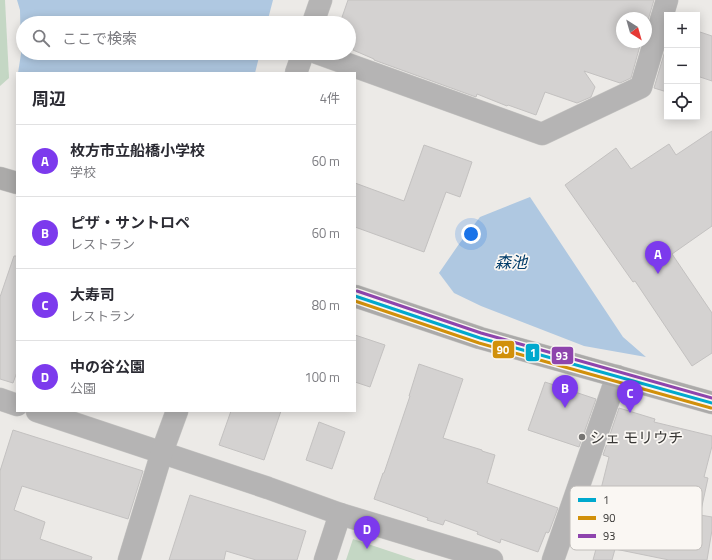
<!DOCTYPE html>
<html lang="ja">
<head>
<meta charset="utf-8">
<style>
  body { margin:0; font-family:"Titillium Web","Noto Sans JP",sans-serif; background:#f2f2f3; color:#2b2b33 }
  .controls { position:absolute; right:12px; top:12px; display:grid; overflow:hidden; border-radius:0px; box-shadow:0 2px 10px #0003 }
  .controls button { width:36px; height:36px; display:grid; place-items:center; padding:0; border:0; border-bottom:1px solid #e1e1e2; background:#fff; color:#2b2b33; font:20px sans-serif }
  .compass { position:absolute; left:616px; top:12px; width:36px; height:36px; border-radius:50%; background:#fff; box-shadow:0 2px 10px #0003; rotate:143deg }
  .you { position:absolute; left:471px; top:234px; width:14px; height:14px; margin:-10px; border:3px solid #fff; border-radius:50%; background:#1a73e8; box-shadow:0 0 0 6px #1a73e833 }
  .badge { display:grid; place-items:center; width:26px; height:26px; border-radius:50%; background:#7c3aed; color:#fff; font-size:13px; font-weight:700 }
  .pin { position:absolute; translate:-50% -33px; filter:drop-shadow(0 1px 2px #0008) }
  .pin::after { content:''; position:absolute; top:21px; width:14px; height:12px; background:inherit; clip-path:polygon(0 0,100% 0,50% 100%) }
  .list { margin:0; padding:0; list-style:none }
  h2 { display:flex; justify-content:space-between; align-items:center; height:52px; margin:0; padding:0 16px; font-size:17px }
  h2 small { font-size:13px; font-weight:400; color:#7c7c81 }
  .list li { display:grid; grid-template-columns:26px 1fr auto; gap:12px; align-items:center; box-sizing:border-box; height:72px; padding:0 16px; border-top:1px solid #e1e1e2 }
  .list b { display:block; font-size:15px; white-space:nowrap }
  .list p { margin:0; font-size:13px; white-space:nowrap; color:#7c7c81 }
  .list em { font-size:13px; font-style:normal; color:#7c7c81 }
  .icon { flex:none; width:22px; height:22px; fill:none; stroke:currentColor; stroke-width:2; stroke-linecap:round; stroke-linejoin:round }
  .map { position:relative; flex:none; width:712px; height:560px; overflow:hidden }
  .search { position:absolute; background:#fff; box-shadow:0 2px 10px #0003; left:16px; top:16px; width:340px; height:44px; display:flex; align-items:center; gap:10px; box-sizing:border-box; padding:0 14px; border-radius:22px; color:#7c7c81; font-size:15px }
  .panel { position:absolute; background:#fff; box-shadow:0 2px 10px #0003; left:16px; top:72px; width:340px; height:340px; border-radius:0px }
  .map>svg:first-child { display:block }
  .green { fill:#c4d7c4 }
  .water { fill:#afc8e1 }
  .building { fill:#d4d2d1; stroke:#c3c1c0 }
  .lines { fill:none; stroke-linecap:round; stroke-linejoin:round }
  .street-casing { stroke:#c7c6c4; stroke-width:23 }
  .secondary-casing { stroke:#c7c6c4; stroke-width:23 }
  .street { stroke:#b5b4b4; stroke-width:22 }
  .secondary { stroke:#abaaa9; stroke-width:22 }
  .bus-1-casing { stroke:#faf7f3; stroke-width:6 }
  .bus-2-casing { stroke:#faf7f3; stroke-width:6 }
  .bus-3-casing { stroke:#faf7f3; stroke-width:6 }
  .bus-1 { stroke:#00a9ce; stroke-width:3 }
  .bus-2 { stroke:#d1900a; stroke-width:3 }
  .bus-3 { stroke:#8e44ad; stroke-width:3 }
  .poi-dot { fill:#767573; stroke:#faf7f3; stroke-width:1.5 }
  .labels { text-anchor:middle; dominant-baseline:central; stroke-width:3.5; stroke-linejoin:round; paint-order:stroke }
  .poi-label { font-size:15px; fill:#373634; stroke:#faf7f3; text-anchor:start }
  .water-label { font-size:16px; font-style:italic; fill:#023d6a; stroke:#faf7f3 }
  .key { fill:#faf7f3; stroke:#c0bdba; stroke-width:1 }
  .key-label { font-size:11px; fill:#373634 }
  .line-badge { stroke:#faf7f3; stroke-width:1.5 }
  .badge-label { font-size:11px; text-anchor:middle; font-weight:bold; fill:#fff }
</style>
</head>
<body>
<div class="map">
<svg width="712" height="560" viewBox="0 0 712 560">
  <rect width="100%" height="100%" fill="#eceae7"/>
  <!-- green -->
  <g class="green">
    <polygon points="0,0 5,0 9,78 0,86"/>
    <polygon points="353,539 416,560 346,560"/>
  </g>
  <!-- water -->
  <g class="water">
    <polygon points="17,0 273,0 267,23 23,23 23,53 260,53 255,73 18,73 21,54 20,10"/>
    <polygon points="530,197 623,337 646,357 584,346 481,306 454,293 439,273 459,244 480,217"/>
  </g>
  <!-- building -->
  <g class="building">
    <polygon points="348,0 654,0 646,27 646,18 622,18 622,42 641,42 631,78 620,83 584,71 595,87 591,97 577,103 545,92 536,115 508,105 507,106 477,94 476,97 374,60 374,59 353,50 354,46 349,43 349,23 340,23"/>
    <polygon points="697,31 712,36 712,81 697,76"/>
    <polygon points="667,44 667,92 654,88"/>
    <polygon points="712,131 712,226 672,254 712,313 712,353 692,366 635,281 633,282 565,185 616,148 631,169 669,144 676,155"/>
    <polygon points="424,145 472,162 460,197 446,192 424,252 355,227 355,183 404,201"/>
    <polygon points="14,256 17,256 17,372 13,383 0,379 0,297"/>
    <polygon points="355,335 385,345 370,387 355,382"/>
    <polygon points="419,364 463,379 443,438 482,450 482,451 495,455 487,483 558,508 549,532 548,533 546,532 538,552 501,539 500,543 477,534 478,532 445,520 443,525 427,520 428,518 374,499 383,473 384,473 410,396 409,396"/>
    <polygon points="545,382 596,399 579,447 528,430"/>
    <polygon points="619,408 655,419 654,422 712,436 712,446 704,477 708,478 700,515 712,517 712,530 707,560 669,560 615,549 612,560 593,560 596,549 573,541 582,516 601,523 600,525 638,537 647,499 601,489 609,457 603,455"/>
    <polygon points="231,411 281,411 264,460 219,445"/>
    <polygon points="319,422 345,432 332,469 306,460"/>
    <polygon points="13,430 143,471 128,519 22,486 14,510 45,522 40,539 92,557 91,560 0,560 0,471"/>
    <polygon points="190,495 306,531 297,560 256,560 226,551 224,560 169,560"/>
  </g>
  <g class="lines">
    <defs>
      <g id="street">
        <polyline points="313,23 321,0"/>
        <polyline points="317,53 542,134 641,87 667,0"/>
        <polyline points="296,73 303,53"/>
        <polyline points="0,399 17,405"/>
        <polyline points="37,411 268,488 340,514 492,560"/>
        <polyline points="129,560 162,452 177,411"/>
        <polyline points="325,560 340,514"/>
        <polyline points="553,560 617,376"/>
      </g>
      <g id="secondary">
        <polyline points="0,178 17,183"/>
        <polyline points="355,296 480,338 712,403"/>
      </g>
    </defs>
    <!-- street casing -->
    <use href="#street" class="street-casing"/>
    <!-- secondary casing -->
    <use href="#secondary" class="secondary-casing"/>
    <!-- street -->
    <use href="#street" class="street"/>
    <!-- secondary -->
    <use href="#secondary" class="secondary"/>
    <defs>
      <polyline id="bus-1" points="355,296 480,338 712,403"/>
      <polyline id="bus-2" points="355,301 479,343 711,408"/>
      <polyline id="bus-3" points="357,291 481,333 712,398"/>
    </defs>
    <!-- bus-1 casing -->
    <use href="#bus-1" class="bus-1-casing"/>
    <!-- bus-2 casing -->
    <use href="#bus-2" class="bus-2-casing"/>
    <!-- bus-3 casing -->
    <use href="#bus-3" class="bus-3-casing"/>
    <!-- bus-1 -->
    <use href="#bus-1" class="bus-1"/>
    <!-- bus-2 -->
    <use href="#bus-2" class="bus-2"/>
    <!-- bus-3 -->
    <use href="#bus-3" class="bus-3"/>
  </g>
  <!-- markers -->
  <circle class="poi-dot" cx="582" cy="437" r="4"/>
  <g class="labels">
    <!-- poi labels -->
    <g class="poi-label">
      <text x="590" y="437">シェ モリウチ</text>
    </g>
    <!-- water labels -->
    <g class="water-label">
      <text x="511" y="262">森池</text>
    </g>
  </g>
  <!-- legend -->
  <rect x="570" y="486" width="132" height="64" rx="6" class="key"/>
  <rect x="578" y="498" width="18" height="4" fill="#00a9ce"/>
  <rect x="578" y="516" width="18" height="4" fill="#d1900a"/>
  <rect x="578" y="534" width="18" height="4" fill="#8e44ad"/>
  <g class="key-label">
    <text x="603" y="504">1</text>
    <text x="603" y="522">90</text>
    <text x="603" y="540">93</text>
  </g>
  <g class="line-badge">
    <rect x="492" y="340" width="23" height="19" rx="4" fill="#d1900a"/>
    <rect x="525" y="343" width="15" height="19" rx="4" fill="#00a9ce"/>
    <rect x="551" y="346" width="23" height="19" rx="4" fill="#8e44ad"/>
  </g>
  <g class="badge-label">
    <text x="503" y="354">90</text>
    <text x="533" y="357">1</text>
    <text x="562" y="360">93</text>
  </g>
</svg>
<div class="controls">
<button>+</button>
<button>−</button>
<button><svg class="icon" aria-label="locate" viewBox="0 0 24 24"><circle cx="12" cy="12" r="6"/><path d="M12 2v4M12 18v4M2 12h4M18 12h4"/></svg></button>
</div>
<svg class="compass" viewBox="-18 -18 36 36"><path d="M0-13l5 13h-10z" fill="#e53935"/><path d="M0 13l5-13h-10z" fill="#7c7c81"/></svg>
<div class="you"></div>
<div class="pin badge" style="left:658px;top:274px">A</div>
<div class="pin badge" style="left:565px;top:408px">B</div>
<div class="pin badge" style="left:630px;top:413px">C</div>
<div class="pin badge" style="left:367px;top:549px">D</div>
<div class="search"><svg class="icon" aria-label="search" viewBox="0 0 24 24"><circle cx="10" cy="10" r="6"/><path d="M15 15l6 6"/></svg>ここで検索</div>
<section class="panel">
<h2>周辺<small>4件</small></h2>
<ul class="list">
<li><span class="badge">A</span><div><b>枚方市立船橋小学校</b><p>学校</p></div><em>60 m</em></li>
<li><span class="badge">B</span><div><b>ピザ・サントロペ</b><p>レストラン</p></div><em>60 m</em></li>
<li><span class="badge">C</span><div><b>大寿司</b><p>レストラン</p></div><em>80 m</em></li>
<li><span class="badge">D</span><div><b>中の谷公園</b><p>公園</p></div><em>100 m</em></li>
</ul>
</section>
</div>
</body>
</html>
